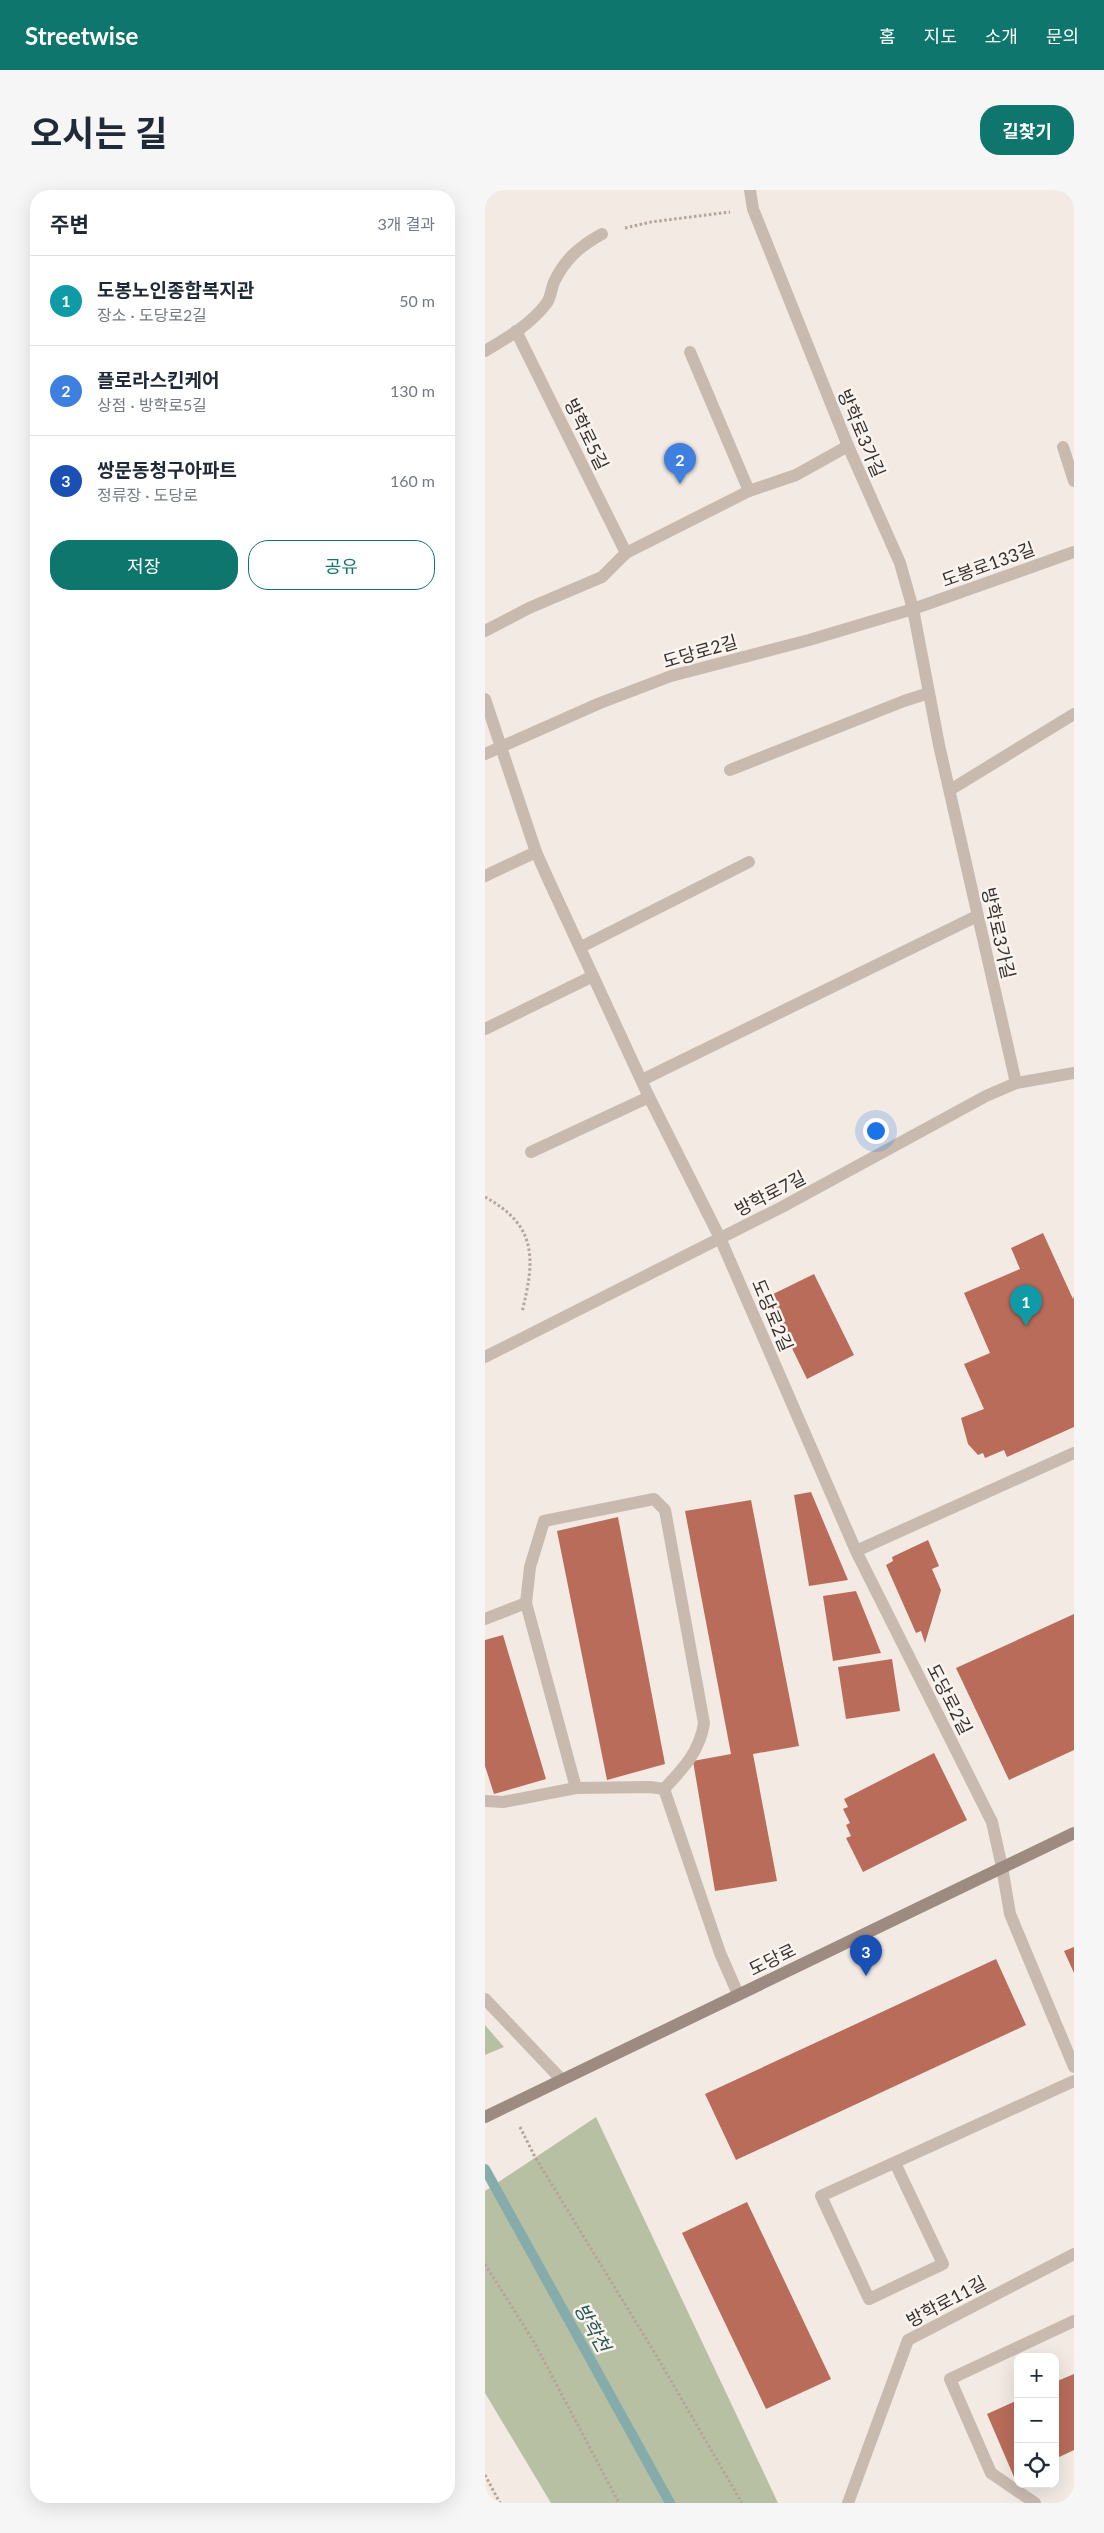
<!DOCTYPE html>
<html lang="ko">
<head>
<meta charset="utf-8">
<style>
  body { margin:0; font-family:Lato,"Noto Sans KR",sans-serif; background:#f6f6f7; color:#1f2937 }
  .controls { position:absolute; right:15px; bottom:15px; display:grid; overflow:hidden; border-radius:10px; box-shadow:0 5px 20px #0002 }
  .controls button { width:45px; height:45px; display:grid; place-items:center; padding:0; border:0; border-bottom:1px solid #e0e1e3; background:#fff; color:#1f2937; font:25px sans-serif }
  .you { position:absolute; left:390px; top:940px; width:18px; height:18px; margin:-12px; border:4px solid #fff; border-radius:50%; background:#1a73e8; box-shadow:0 0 0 8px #1a73e833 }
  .badge { display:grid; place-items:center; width:32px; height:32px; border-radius:50%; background:#0f766e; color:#fff; font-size:16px; font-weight:700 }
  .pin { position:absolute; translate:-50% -41px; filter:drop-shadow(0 1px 2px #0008) }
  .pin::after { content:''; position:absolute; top:26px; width:18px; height:15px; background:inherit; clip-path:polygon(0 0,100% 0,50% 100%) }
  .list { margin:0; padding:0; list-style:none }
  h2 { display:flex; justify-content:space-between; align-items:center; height:65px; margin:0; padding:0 20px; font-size:21px }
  h2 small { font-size:16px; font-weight:400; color:#747a83 }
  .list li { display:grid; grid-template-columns:32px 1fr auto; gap:15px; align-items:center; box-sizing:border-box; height:90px; padding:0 20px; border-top:1px solid #e0e1e3 }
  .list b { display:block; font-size:19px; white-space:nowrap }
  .list p { margin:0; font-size:16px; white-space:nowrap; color:#747a83 }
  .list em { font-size:16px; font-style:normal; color:#747a83 }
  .actions { display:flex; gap:10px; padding:15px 20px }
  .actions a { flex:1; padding:11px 0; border:1px solid #0f766e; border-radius:20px; text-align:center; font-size:18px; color:#0f766e }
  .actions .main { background:#0f766e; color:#fff }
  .icon { flex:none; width:28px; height:28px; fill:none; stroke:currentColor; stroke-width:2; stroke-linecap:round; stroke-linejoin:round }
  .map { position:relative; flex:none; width:589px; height:2313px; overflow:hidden; border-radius:20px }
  header { display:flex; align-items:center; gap:30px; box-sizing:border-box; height:70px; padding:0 25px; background:#0f766e; color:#fff }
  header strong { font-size:24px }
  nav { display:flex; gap:28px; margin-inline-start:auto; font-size:18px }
  .intro { display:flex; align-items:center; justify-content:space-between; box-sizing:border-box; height:120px; padding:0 30px }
  h1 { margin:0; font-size:35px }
  .button { padding:12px 22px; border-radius:20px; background:#0f766e; color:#fff; font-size:18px; font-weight:700 }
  main { display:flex; gap:30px; padding:0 30px }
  aside { flex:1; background:#fff; border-radius:20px; box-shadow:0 5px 20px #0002 }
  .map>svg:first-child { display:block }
  .green { fill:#b8c0a4 }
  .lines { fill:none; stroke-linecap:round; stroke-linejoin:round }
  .stream { stroke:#85acab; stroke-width:10 }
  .building { fill:#b96c5a }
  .path { stroke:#b5a49a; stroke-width:3; stroke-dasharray:2.5 2.5; stroke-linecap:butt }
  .lane { stroke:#c9bab0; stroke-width:12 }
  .street { stroke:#c9bab0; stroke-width:12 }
  .secondary { stroke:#9d8a81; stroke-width:12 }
  .labels { text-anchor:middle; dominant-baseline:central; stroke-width:5; stroke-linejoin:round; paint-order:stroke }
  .street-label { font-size:18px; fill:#39302d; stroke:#f9f4ef }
  .water-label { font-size:19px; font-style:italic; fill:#275656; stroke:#f9f4ef }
</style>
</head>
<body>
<header>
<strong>Streetwise</strong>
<nav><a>홈</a><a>지도</a><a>소개</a><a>문의</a></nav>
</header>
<div class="intro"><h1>오시는 길</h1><a class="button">길찾기</a></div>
<main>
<aside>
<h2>주변<small>3개 결과</small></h2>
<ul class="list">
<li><span class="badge" style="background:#0f9aa8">1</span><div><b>도봉노인종합복지관</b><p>장소 · 도당로2길</p></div><em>50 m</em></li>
<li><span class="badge" style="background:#3f7fe0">2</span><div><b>플로라스킨케어</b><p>상점 · 방학로5길</p></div><em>130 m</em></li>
<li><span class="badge" style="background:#1a4fb4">3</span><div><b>쌍문동청구아파트</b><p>정류장 · 도당로</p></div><em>160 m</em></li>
</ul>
<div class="actions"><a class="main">저장</a><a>공유</a></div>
</aside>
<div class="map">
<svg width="589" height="2313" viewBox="0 0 589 2313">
  <rect width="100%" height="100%" fill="#f2eae3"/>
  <!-- green -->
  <g class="green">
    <polygon points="0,1835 19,1857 0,1865"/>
    <polygon points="111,1927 293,2313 66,2313 0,2203 0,2001"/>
  </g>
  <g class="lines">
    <!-- stream -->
    <polyline class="stream" points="0,1979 185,2313"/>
  </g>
  <!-- building -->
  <g class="building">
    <polygon points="558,1043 588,1109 589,1106 589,1237 522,1267 519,1260 500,1268 498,1263 493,1265 483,1254 476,1228 499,1219 479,1174 505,1163 479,1103 535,1079 526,1058"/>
    <polygon points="329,1084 369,1165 322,1189 282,1107"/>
    <polygon points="326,1302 363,1390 324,1396 309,1305"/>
    <polygon points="266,1310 314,1556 268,1564 292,1691 230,1701 208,1571 246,1564 200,1321"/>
    <polygon points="133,1327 180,1574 122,1590 72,1341"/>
    <polygon points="443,1350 454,1376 447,1379 456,1400 440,1453 436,1441 431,1443 401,1375 408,1371 407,1367"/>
    <polygon points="371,1401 396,1463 348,1471 338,1406"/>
    <polygon points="589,1424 589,1560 524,1590 471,1478"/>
    <polygon points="18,1445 61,1589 9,1604 0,1576 0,1450"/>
    <polygon points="407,1469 415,1521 361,1529 353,1477"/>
    <polygon points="449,1563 482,1630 378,1682 361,1648 366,1646 361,1635 365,1633 358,1619 363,1617 359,1609"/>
    <polygon points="589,1757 589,1783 579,1761"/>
    <polygon points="511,1769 541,1835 251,1970 220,1904"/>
    <polygon points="262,2012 346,2189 281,2219 197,2043"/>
    <polygon points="589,2184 589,2260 570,2269 570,2192"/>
    <polygon points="533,2210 533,2285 529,2287 502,2224"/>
  </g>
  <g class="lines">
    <!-- path -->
    <g class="path">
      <polyline points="140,38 166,32 245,22"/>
      <path d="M0,1007C53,1036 50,1070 37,1122"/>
      <polyline points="35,1937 50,1967 171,2165 257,2313"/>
      <polyline points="0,2074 49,2152 134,2313"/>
      <polyline points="0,2285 15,2313"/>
    </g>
    <!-- lane -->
    <g class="lane">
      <polyline points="0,1429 41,1413"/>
      <path d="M179,1599L165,1597L91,1598L41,1413L45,1377L59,1331L169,1309L180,1320L219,1533C215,1561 198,1579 179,1599L235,1763L253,1804"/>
      <polyline points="0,1611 18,1612 91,1598"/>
      <polyline points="517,1677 525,1724 589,1877"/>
      <polyline points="410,1973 458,2074 384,2109 336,2006 589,1891"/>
      <polyline points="550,2313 506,2283 465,2189 589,2131"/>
    </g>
    <!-- street -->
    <g class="street">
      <polyline points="265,0 268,19 363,256 415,373 428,419 454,555 531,893"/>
      <polyline points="31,141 141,363"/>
      <path d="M0,161C22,148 46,134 61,114C66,108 66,99 69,92C80,69 95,56 117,44"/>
      <polyline points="205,162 264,301"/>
      <polyline points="578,257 589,291"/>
      <polyline points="0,441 44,418 117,387 141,363 264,301 311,285 363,256"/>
      <polyline points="0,509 51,662 64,691 164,907 235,1048 371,1361 507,1632 517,1677"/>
      <polyline points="0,564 115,513 186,486 324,450 428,419 589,362"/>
      <polyline points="245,580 419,511 444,503"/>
      <polyline points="465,600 589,524"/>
      <polyline points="0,686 51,662"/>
      <polyline points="96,757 264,672"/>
      <polyline points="0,839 108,786"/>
      <polyline points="157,890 492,726"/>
      <polyline points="46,962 164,907"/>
      <polyline points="0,1167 297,1017 501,906 531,893 589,883"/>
      <polyline points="371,1361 589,1263"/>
      <polyline points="0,1809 76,1889"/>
      <polyline points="363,2313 423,2150 589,2064"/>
    </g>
    <!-- secondary -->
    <polyline class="secondary" points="0,1927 589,1643"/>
  </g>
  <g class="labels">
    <!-- street labels -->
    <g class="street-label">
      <text transform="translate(377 243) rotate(67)">방학로3가길</text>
      <text transform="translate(102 244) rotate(64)">방학로5길</text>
      <text transform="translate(503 374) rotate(-20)">도봉로133길</text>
      <text transform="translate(215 461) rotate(-16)">도당로2길</text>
      <text transform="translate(514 743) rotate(77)">방학로3가길</text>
      <text transform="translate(285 1003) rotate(-27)">방학로7길</text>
      <text transform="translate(288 1125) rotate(67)">도당로2길</text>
      <text transform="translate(465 1509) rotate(63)">도당로2길</text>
      <text transform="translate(287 1769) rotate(-26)">도당로</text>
      <text transform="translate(461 2111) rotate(-28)">방학로11길</text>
    </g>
    <!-- water labels -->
    <g class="water-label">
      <text transform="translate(108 2137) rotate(61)">방학천</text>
    </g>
  </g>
</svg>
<div class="controls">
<button>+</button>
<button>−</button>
<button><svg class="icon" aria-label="locate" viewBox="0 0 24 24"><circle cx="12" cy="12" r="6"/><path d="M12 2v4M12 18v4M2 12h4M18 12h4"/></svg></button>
</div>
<div class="you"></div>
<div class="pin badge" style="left:541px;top:1136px;background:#0f9aa8">1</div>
<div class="pin badge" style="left:195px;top:294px;background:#3f7fe0">2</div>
<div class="pin badge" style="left:381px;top:1786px;background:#1a4fb4">3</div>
</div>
</main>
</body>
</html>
